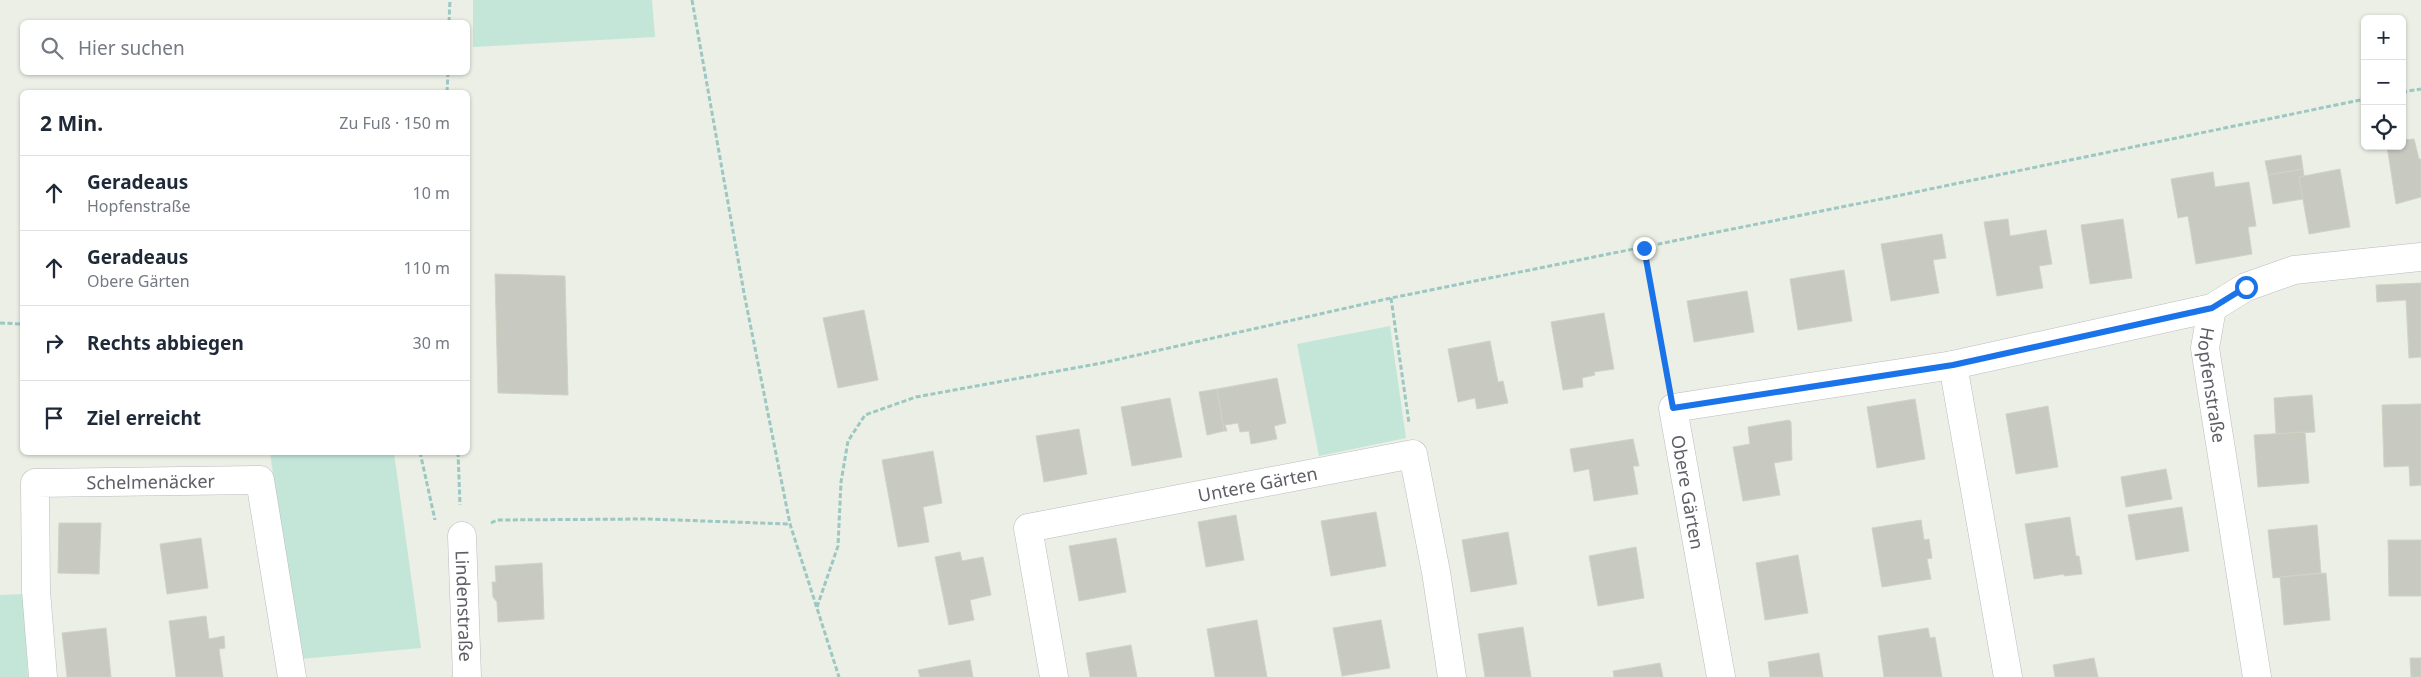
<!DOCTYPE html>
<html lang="de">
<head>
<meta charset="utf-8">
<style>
  body { margin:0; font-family:"Noto Sans",sans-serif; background:#f2f2f3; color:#1f2937 }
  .controls { position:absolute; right:15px; top:15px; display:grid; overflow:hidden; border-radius:8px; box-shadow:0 1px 4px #0004 }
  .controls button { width:45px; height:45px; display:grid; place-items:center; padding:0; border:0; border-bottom:1px solid #e0e1e3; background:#fff; color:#1f2937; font:25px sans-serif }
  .stop { position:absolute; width:15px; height:15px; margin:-11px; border:4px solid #1a73e8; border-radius:50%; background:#fff }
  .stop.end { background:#1a73e8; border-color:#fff; box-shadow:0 1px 5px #0008 }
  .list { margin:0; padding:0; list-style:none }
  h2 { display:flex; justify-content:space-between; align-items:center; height:65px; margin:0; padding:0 20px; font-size:21px }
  h2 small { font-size:16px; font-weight:400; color:#747a83 }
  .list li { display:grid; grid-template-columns:32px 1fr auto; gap:15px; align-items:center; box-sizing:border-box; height:75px; padding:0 20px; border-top:1px solid #e0e1e3 }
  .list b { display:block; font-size:19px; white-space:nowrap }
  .list p { margin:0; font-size:16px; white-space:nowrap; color:#747a83 }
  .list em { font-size:16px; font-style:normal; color:#747a83 }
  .icon { flex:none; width:28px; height:28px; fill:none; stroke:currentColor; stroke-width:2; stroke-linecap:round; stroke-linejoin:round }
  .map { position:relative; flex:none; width:2421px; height:677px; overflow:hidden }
  .search { position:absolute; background:#fff; box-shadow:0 1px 4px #0004; left:20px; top:20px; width:450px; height:55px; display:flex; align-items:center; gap:12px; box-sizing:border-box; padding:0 18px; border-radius:8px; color:#747a83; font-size:19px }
  .panel { position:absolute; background:#fff; box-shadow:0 1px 4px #0004; left:20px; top:90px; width:450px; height:365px; border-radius:8px }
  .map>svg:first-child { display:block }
  .green { fill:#c3e6d9 }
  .building { fill:#c8cac2; stroke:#cfd4c4 }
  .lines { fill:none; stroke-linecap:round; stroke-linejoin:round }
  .street-casing { stroke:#bcbac1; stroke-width:29 }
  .path { stroke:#9cc7c3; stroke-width:3; stroke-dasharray:5 2.5; stroke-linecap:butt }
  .street { stroke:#fff; stroke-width:28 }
  .route { stroke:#1a73e8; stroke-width:6 }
  .labels { text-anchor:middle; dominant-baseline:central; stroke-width:4; stroke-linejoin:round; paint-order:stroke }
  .street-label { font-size:18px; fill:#5f5d66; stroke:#fff }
</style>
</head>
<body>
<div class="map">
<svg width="2421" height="677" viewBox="0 0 2421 677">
  <rect width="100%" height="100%" fill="#ebefe5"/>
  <!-- green -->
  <g class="green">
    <polygon points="473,0 652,0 655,37 473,47"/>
    <polygon points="1390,326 1406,438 1319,456 1297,344"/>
    <polygon points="270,453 394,453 421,648 300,659"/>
    <polygon points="23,594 28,677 0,677 0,595"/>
  </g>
  <!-- building -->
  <g class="building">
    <polygon points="2414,139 2419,159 2421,159 2421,197 2396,204 2387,146 2402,146 2402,140"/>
    <polygon points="2301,155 2303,169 2268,175 2265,161"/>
    <polygon points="2303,169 2304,176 2299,177 2303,199 2273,204 2268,175"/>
    <polygon points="2340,169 2350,227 2309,234 2299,177"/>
    <polygon points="2213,172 2215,187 2249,182 2256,226 2248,227 2252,254 2196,264 2188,216 2178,218 2171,179"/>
    <polygon points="2008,219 2010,236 2046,230 2052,264 2039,266 2043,288 1997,296 1984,222"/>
    <polygon points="2123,219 2132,278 2090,284 2081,225"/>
    <polygon points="1942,234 1946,258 1933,260 1939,293 1891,301 1881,244"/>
    <polygon points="1844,270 1852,321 1798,330 1790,279"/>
    <polygon points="495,274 565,276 568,395 498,393"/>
    <polygon points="2421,283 2421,357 2409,358 2406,300 2377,302 2376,285"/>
    <polygon points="1747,291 1754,332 1694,342 1687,301"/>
    <polygon points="864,310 878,380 838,388 823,318"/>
    <polygon points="1604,313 1614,369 1594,372 1595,375 1582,378 1583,387 1563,390 1551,322"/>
    <polygon points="1490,341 1498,382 1503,381 1508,403 1477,409 1475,398 1458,402 1448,349"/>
    <polygon points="1277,378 1286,423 1274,426 1277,439 1251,444 1249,431 1240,432 1238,423 1225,425 1227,431 1224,431 1217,389"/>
    <polygon points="1217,389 1224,431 1207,435 1199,392"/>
    <polygon points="2312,395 2315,432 2276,434 2274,398"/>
    <polygon points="1170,398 1182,457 1132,466 1121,407"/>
    <polygon points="1915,399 1925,459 1877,468 1867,407"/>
    <polygon points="2421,404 2421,485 2410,486 2409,466 2384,467 2382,405"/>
    <polygon points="2048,406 2058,467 2016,474 2006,414"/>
    <polygon points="1789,420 1791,422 1792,460 1774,463 1780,495 1743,501 1733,447 1750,444 1748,427"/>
    <polygon points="1079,429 1087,474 1044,482 1036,436"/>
    <polygon points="2305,432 2309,483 2258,487 2254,435"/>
    <polygon points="1633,439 1639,466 1633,466 1638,494 1594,501 1589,469 1574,472 1570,449"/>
    <polygon points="933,451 942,503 923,507 929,542 898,547 882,460"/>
    <polygon points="139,452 188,452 139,454"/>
    <polygon points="2166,469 2172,499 2126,507 2121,477"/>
    <polygon points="2182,507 2189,551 2136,560 2128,515"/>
    <polygon points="1376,512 1386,566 1331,576 1321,521"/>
    <polygon points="1236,515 1244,560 1206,567 1198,522"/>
    <polygon points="2070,517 2076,556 2079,556 2082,574 2064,576 2064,574 2034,579 2025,524"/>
    <polygon points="1921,520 1924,540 1929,539 1932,558 1927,559 1931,579 1882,587 1872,528"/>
    <polygon points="59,523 101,523 99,574 58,573"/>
    <polygon points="2317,525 2321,573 2273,578 2268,530"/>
    <polygon points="1508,532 1517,584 1471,592 1462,540"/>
    <polygon points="201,538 208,588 167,594 160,544"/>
    <polygon points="1116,538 1126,592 1079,601 1069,546"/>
    <polygon points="2388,540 2421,540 2421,596 2389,596"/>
    <polygon points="1636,547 1644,598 1598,606 1589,556"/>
    <polygon points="960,552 962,561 983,557 991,595 970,600 974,620 949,625 935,557"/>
    <polygon points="1798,555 1808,613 1765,620 1756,563"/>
    <polygon points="542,563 544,619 498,622 497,602 493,597 492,582 496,582 495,566"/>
    <polygon points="2326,573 2330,620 2284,625 2280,577"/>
    <polygon points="206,616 209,639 224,636 225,648 219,649 223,677 176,677 169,621"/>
    <polygon points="1257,620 1267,677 1215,677 1207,629"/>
    <polygon points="1381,620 1390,668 1342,676 1333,628"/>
    <polygon points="1523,627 1531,677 1485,677 1478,634"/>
    <polygon points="106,628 111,677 67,677 62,633"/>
    <polygon points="1928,628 1930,638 1935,637 1942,677 1884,677 1878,636"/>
    <polygon points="1131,645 1137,677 1090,677 1086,653"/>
    <polygon points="1819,653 1823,677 1770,677 1768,662"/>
    <polygon points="2094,658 2098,677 2055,677 2053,665"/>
    <polygon points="2410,658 2421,658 2421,677 2411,677"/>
    <polygon points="970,660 973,677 920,677 918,670"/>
    <polygon points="1660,663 1663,677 1614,677 1613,671"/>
  </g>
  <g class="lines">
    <defs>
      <g id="street">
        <path id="s1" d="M2212,308L2205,348L2257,677"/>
        <polyline points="1953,365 2212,308 2246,287 2294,270 2421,257"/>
        <path id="s2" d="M462,536L467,677"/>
        <path id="s3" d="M43,677L36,591L35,483L260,480L292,677"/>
        <path id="s4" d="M1054,677L1028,528L1413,454L1436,572L1452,677"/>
        <polyline points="1721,677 1673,408 1953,365 2008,677"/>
      </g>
    </defs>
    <!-- street casing -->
    <use href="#street" class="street-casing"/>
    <!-- path -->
    <g class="path">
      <polyline points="692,0 744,293 790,524 839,677"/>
      <polyline points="449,22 450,0"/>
      <polyline points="447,92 448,72"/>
      <polyline points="2402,92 2421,89"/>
      <polyline points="1644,247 1668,378"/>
      <polyline points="1391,298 1409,423"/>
      <polyline points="0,323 22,324"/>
      <polyline points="420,452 435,520"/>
      <polyline points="458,452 460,505"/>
      <polyline points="491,523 497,520 646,519 790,524"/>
      <polyline points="817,607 838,546 841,482 848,441 865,415 916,397 1102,363 1391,298 1906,194 2365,99"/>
    </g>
    <!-- street -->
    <use href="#street" class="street"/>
  </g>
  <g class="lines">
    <!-- route -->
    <polyline class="route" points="1644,248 1673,408 1953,365 2212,308 2246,287"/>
  </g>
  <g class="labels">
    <!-- street labels -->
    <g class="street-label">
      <text stroke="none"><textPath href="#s1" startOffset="78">Hopfenstraße</textPath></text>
      <text stroke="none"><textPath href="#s3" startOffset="310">Schelmenäcker</textPath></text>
      <text stroke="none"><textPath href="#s4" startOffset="385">Untere Gärten</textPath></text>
      <text transform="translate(1688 492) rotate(80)">Obere Gärten</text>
      <text stroke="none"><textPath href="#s2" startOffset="70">Lindenstraße</textPath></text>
    </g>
  </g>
</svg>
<div class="controls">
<button>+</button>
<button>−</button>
<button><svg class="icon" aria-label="locate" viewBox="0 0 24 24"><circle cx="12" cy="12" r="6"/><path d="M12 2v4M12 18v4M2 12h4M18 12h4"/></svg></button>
</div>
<div class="stop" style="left:2246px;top:287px"></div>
<div class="stop end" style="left:1644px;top:248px"></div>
<div class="search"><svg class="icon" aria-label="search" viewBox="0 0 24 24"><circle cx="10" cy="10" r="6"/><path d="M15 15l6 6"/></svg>Hier suchen</div>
<section class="panel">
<h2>2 Min.<small>Zu Fuß · 150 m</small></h2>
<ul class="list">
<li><svg class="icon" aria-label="ahead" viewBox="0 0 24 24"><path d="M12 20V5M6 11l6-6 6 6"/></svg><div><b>Geradeaus</b><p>Hopfenstraße</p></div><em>10 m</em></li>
<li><svg class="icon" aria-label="ahead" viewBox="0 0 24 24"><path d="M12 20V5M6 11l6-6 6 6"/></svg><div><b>Geradeaus</b><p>Obere Gärten</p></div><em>110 m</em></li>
<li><svg class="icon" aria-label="right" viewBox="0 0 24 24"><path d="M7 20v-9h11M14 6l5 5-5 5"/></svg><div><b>Rechts abbiegen</b></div><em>30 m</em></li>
<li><svg class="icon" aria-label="arrive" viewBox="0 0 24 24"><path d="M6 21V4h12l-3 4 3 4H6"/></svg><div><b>Ziel erreicht</b></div></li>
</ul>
</section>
</div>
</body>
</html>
